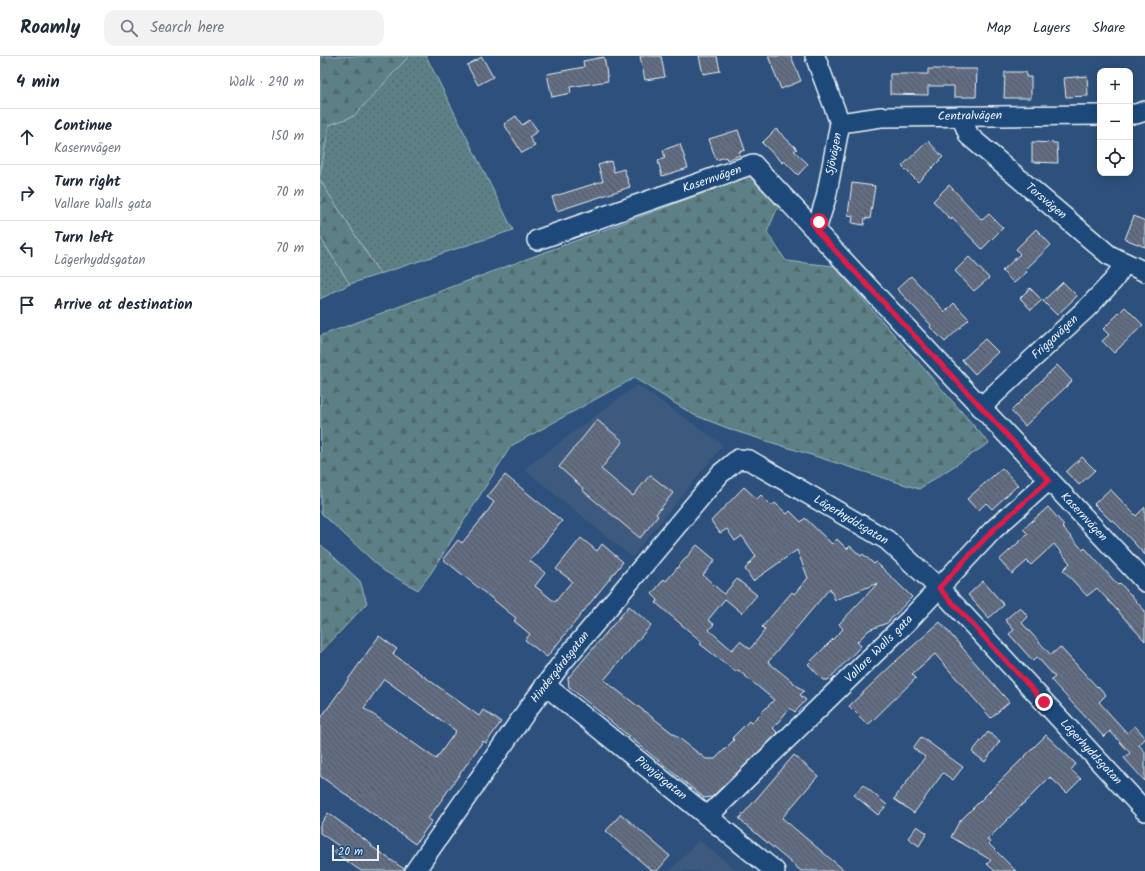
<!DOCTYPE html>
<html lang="en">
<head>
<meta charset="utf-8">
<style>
  body { margin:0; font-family:Kalam,sans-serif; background:#f2f2f3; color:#1f2937 }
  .controls { position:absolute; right:12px; top:12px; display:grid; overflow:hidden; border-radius:8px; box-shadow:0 2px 10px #0003 }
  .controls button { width:36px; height:36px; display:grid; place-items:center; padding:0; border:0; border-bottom:1px solid #e0e1e3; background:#fff; color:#1f2937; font:20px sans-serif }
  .scale { position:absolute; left:12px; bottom:10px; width:47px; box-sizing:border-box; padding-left:4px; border:2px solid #e8f1f8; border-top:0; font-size:11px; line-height:14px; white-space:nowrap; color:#e8f1f8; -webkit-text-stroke:3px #1f4a7a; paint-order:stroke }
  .stop { position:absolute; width:12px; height:12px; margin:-9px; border:3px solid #e11d48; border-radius:50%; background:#fff }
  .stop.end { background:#e11d48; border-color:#fff; box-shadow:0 1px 4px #0008 }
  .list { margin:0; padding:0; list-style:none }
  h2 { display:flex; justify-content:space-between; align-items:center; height:52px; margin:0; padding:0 16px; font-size:17px }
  h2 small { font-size:13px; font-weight:400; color:#747a83 }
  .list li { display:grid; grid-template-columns:26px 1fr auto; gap:12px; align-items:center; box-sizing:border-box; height:56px; padding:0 16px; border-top:1px solid #e0e1e3 }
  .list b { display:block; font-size:15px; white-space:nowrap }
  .list p { margin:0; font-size:13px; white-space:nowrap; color:#747a83 }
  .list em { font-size:13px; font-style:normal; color:#747a83 }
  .icon { flex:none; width:22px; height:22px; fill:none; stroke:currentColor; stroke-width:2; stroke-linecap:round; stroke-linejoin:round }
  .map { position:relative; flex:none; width:825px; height:815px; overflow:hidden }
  header { display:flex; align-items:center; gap:24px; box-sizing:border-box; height:56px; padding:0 20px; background:#fff; border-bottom:1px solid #e0e1e3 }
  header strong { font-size:19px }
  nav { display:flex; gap:22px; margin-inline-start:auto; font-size:14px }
  .search { width:280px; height:36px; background:#f2f2f3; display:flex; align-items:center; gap:10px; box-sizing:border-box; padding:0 14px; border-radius:12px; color:#747a83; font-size:15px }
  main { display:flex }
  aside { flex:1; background:#fff }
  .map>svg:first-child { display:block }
  .built { fill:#3e5a7e }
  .grass { fill:url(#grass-dots); stroke:#a2b8bf }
  .forest { fill:url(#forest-firs); stroke:#a2b8bf }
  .building { fill:url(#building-back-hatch); stroke:#e8f1f8; fill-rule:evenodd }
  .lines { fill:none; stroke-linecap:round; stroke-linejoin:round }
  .minor-casing { stroke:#e8f1f8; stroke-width:22 }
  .minor { stroke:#1f4a7a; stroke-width:19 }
  .route { stroke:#e11d48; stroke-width:5 }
  .labels { text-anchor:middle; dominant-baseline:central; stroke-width:3; stroke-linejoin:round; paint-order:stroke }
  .street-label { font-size:12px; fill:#e8f1f8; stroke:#1f4a7a }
</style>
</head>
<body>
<header>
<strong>Roamly</strong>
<div class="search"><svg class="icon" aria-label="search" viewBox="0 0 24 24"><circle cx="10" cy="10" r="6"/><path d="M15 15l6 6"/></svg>Search here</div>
<nav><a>Map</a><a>Layers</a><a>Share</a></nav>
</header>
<main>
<aside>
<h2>4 min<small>Walk · 290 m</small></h2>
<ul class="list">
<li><svg class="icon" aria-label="ahead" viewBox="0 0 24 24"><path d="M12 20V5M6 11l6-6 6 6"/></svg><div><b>Continue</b><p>Kasernvägen</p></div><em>150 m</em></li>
<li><svg class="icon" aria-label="right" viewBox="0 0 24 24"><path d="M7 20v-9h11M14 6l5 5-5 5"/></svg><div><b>Turn right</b><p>Vallare Walls gata</p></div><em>70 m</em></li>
<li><svg class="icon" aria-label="left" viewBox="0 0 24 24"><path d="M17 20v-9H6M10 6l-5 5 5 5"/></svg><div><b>Turn left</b><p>Lägerhyddsgatan</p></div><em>70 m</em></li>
<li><svg class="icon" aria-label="arrive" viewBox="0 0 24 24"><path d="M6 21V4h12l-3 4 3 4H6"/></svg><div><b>Arrive at destination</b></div></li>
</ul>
</aside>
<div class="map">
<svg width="825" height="815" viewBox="0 0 825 815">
  <defs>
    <pattern id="grass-dots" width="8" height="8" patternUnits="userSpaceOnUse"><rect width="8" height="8" fill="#5b8086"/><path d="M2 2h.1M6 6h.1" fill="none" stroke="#52676b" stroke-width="1.8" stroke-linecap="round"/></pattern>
    <pattern id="forest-firs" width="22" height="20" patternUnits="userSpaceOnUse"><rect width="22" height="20" fill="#5b8086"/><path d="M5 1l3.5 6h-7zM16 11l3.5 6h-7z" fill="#52676b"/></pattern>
    <pattern id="building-back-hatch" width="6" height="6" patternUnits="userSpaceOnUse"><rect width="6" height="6" fill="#646e83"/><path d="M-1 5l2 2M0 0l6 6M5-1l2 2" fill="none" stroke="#545964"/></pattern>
  </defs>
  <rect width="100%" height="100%" fill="#2d517c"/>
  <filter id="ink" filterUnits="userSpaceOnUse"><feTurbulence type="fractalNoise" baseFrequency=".025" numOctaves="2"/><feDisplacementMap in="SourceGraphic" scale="8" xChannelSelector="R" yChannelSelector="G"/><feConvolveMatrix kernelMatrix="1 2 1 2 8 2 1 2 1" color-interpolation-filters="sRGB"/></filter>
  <g filter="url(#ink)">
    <!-- built -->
    <g class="built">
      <polygon points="317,329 403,389 312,501 204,413"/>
      <polygon points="379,784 417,815 350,815"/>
    </g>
    <!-- grass -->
    <g class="grass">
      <polygon points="89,0 106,0 193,174 60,218 0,124 0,119 9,69 34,60"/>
      <polygon points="0,181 30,228 0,243"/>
    </g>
    <!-- forest -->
    <g class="forest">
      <polygon points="0,0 89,0 34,60 9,69 0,119"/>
      <polygon points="429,120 458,151 447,176 466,205 514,210 669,387 599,433 415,375 374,359 314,322 191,390 111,517 98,534 64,515 1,457 0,280"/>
      <polygon points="0,124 60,218 30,228 0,181"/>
      <polygon points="0,488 40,525 47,547 0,597"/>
    </g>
    <!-- building -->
    <g class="building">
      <polygon points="320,0 341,0 345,21 325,24"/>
      <polygon points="379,0 397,0 400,15 383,18"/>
      <polygon points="448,0 471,0 481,25 461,33"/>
      <polygon points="162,1 173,21 158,29 147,9"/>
      <polygon points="284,1 288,25 250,31 251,37 232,41 227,18 264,11 263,5"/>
      <polygon points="608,13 657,13 656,41 634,41 634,30 608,30 608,39 570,38 570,18 608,18"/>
      <polygon points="685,16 706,16 706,21 711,21 711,42 684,42"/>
      <polygon points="767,20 768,40 746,41 744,22"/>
      <polygon points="196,60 202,69 210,64 218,75 209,81 215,90 202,97 184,68"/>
      <polygon points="456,73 477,93 474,95 488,108 478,119 464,105 463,107 442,87"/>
      <polygon points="418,74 425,94 419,96 420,99 407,104 406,101 396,104 389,83"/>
      <polygon points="608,85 623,101 598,126 582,110"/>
      <polygon points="712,86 737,87 738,107 712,106"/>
      <polygon points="360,88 368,112 342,120 338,105 345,102 343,94"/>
      <polygon points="291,105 294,116 304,113 310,131 237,155 232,141 283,125 278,109"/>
      <polygon points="532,127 555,130 550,163 545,162 544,169 532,167 533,160 528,159"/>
      <polygon points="629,129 662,164 669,158 683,172 662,193 632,162 631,164 613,145"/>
      <polygon points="814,160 825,165 825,191 805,183"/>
      <polygon points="716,173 731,189 705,214 707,216 694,227 682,215 700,198 696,193"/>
      <polygon points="649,201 669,222 654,235 635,215"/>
      <polygon points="591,220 625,256 634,247 649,263 625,286 610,271 611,269 577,233"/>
      <polygon points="743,226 757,240 737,259 723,245"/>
      <polygon points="710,232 722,244 711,254 700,242"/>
      <polygon points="805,251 823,269 794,297 782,285 789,279 783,273"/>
      <polygon points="665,283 678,296 655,318 642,304"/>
      <polygon points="737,309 752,325 705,370 691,355"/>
      <polygon points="277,364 303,385 281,413 313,440 330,419 353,437 336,458 338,460 320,482 262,434 263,432 239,411"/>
      <polygon points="762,401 775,414 759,429 746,416"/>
      <polygon points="682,412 698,429 672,453 666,447 658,455 647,443"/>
      <polygon points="185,419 242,465 210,505 225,517 215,530 235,546 252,525 236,513 261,482 277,495 282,488 303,506 227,601 205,584 210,578 194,565 196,562 123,503 138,484 142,487 165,459 174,446 167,441"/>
      <polygon points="424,431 437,443 441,439 452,450 455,447 467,458 470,455 481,466 485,462 512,488 517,483 527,493 530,490 541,500 543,498 554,508 556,506 592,541 567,567 549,574 537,586 541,590 508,624 503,624 488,608 523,573 519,568 558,527 515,544 510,532 448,606 484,635 480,639 486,644 475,656 470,652 453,672 458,677 392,741 384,742 249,631 248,622 309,550 331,569 284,624 386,703 395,703 414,684 412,682 429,665 431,667 454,644 418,614 416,616 380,588 382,586 336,547 338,544 332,538 344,523 346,525 377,489 395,504 383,519 404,538 417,523 437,539 422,557 405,543 388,564 394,568 389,574 412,594 420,585 430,593 445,574 442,571 472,536 474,538 488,522 477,494 433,525 425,513 436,500 422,480 415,485 407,473 400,477 391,465"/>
      <polygon points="790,433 816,460 825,451 825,499 793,464 791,465 774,448"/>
      <polygon points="728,451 744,469 742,471 763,494 765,492 798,529 800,527 825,555 825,585 777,532 767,540 743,514 750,507 734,488 711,509 707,505 692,518 679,504 708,478 703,473"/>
      <polygon points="663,525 684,549 669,562 648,539"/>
      <polygon points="700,551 708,561 702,567 731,599 740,591 777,631 778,630 786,639 779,646 807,677 815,670 825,681 825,683 819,689 825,696 825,725 804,702 810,697 790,675 784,681 731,624 735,621 717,601 713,605 689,578 694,574 685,564"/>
      <polygon points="620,566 689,646 671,662 615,598 592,618 596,622 548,669 529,650 576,605"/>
      <path d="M59,580L77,593L73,598L159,660L163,654L181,666L166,687L163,685L108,763L112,765L95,788L0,720V663ZM64,623L136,675L116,703L44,652Z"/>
      <polygon points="668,676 680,685 665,706 652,696"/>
      <polygon points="726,679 756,708 751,714 761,723 747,737 730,721 667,784 671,786 669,788 696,815 675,815 667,808 671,804 631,781 639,766"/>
      <polygon points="601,681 643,711 633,724 623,717 594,757 574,743 605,701 593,692"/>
      <polygon points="474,699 498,720 462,762 525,815 481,815 419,763"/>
      <polygon points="543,729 567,749 558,759 534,739"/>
      <polygon points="8,757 52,789 51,790 84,813 84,815 41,815 14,796 19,790 0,777 0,769"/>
      <polygon points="301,758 350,800 337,815 332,815 286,775"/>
      <polygon points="597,770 607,777 599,790 588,782"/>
    </g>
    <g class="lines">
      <defs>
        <g id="minor">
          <polyline points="495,0 520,67 506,142 496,174"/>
          <polyline points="810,58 816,58 825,55"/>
          <polyline points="641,60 649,80 789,199 825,216"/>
          <polyline points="520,67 561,61 780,59"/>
          <polyline points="217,184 433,108 825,526"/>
          <polyline points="661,351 768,251 793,225 805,207"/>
          <polyline points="225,629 455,815"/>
          <polyline points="388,760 589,564 673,474 729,424"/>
          <polyline points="95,815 208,653 241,608 400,418 418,403 429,404 567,484 619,532 825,755"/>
        </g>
      </defs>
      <!-- minor casing -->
      <use href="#minor" class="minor-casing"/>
      <!-- minor -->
      <use href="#minor" class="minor"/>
    </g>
  </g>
  <g class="lines" filter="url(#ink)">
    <!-- route -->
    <polyline class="route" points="499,166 496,174 729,424 673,474 619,532 724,646"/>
  </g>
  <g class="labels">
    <!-- street labels -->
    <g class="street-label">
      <text transform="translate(650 60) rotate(-1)">Centralvägen</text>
      <text transform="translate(514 98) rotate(-79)">Sjövägen</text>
      <text transform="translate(392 123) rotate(-19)">Kasernvägen</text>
      <text transform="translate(726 145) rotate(40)">Torsvägen</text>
      <text transform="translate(735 281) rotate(-43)">Friggavägen</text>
      <text transform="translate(764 461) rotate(47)">Kasernvägen</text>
      <text transform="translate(531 464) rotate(31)">Lägerhyddsgatan</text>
      <text transform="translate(559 593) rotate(-45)">Vallare Walls gata</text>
      <text transform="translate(240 611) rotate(-52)">Hindergårdsgatan</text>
      <text transform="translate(771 696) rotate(47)">Lägerhyddsgatan</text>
      <text transform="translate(341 722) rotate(39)">Pionjärgatan</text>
    </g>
  </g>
</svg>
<div class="controls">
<button>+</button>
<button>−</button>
<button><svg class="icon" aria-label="locate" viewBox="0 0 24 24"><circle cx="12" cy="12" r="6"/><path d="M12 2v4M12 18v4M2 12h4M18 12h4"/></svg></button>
</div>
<div class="scale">20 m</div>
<div class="stop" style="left:499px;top:166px"></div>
<div class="stop end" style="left:724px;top:646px"></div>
</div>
</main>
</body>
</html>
